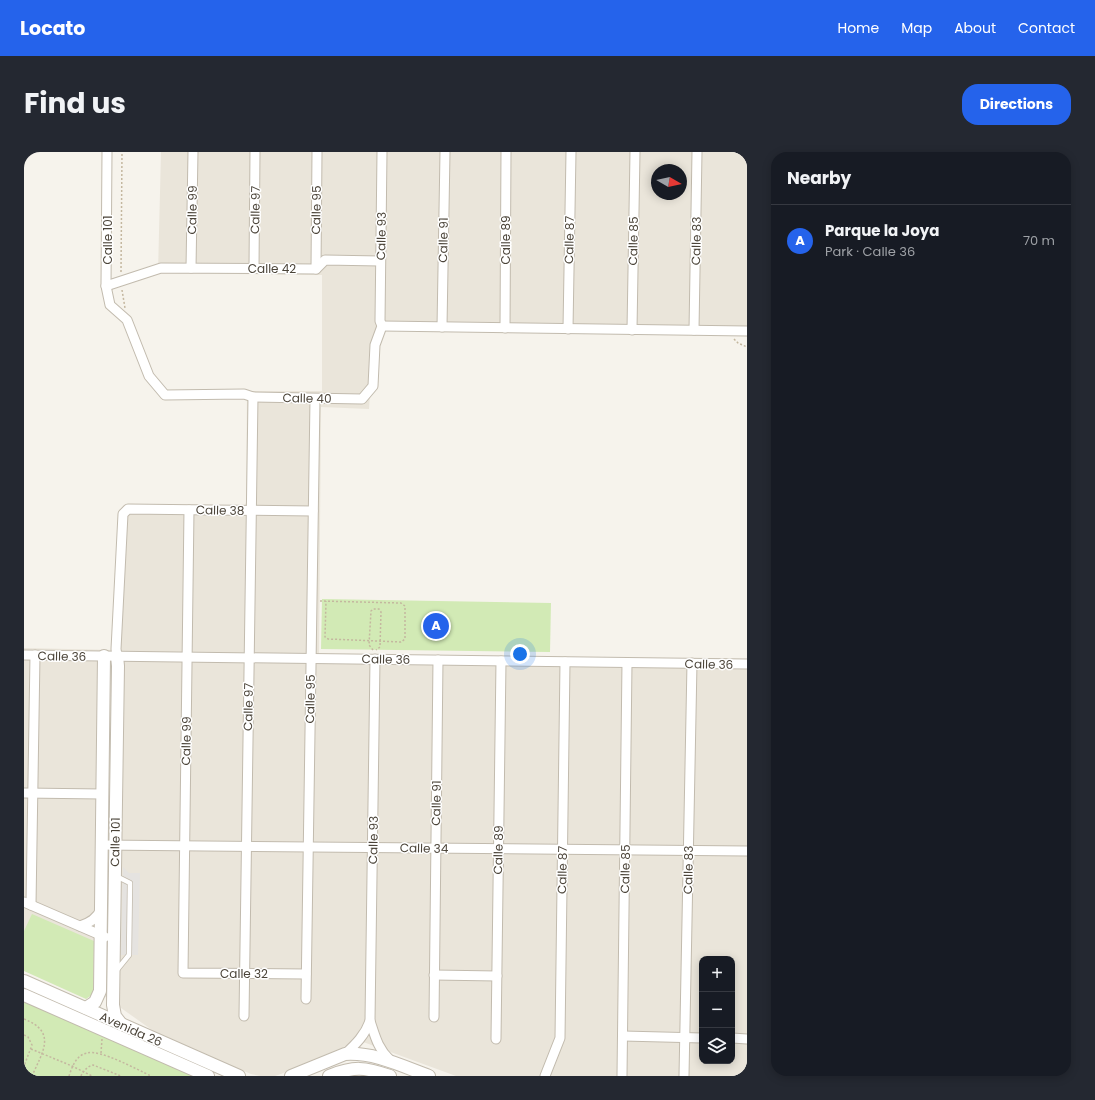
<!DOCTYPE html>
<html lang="en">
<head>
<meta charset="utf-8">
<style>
  body { margin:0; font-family:Poppins,sans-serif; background:#242831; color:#f1f3f6 }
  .controls { position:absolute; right:12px; bottom:12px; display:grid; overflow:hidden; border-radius:8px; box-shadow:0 2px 10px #0003 }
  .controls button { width:36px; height:36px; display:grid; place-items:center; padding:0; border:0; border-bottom:1px solid #363941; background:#171b24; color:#f1f3f6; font:20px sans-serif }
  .compass { position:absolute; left:627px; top:12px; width:36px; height:36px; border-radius:50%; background:#171b24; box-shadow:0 2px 10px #0003; rotate:99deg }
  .you { position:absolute; left:496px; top:502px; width:14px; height:14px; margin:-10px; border:3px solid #fff; border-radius:50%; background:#1a73e8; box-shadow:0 0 0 6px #1a73e833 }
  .badge { display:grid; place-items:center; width:26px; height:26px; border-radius:50%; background:#2563eb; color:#fff; font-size:13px; font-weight:700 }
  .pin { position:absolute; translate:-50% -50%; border:2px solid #fff; box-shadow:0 1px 4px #0006 }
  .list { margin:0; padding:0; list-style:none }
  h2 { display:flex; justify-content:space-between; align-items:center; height:52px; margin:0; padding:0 16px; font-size:17px }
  h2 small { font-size:13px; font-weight:400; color:#9ea1a6 }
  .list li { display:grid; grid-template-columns:26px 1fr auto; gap:12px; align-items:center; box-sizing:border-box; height:72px; padding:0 16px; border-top:1px solid #363941 }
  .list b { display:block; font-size:15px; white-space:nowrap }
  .list p { margin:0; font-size:13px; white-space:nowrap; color:#9ea1a6 }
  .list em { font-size:13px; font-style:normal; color:#9ea1a6 }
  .icon { flex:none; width:22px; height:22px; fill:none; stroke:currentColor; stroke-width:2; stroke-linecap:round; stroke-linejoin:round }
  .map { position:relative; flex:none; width:723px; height:924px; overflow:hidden; border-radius:16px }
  header { display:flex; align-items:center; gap:24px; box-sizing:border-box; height:56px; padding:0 20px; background:#2563eb; color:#fff }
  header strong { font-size:19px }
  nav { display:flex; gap:22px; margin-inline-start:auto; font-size:14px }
  .intro { display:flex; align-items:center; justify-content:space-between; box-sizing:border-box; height:96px; padding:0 24px }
  h1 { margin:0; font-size:28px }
  .button { padding:10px 18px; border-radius:16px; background:#2563eb; color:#fff; font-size:14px; font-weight:700 }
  main { display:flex; gap:24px; padding:0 24px }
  aside { flex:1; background:#171b24; border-radius:16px; box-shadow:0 2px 10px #0003 }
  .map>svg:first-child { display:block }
  .residential { fill:#eae5da; fill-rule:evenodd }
  .green { fill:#d2eab5 }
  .parking { fill:#e5e3e0 }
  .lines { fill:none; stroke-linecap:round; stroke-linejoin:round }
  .service-casing { stroke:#c2bbae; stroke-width:6 }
  .minor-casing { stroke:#c2bbae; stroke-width:11 }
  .tertiary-casing { stroke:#c2bbae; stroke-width:14 }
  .path { stroke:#c4b79f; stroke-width:1.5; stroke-dasharray:2 2; stroke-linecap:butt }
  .service { stroke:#fff; stroke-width:4.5 }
  .minor { stroke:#fff; stroke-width:9 }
  .tertiary { stroke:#fff; stroke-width:12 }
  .labels { text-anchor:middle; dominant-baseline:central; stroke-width:3; stroke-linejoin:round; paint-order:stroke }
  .street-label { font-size:12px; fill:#4b4439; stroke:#fff }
</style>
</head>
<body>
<header>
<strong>Locato</strong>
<nav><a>Home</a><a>Map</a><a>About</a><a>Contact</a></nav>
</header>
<div class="intro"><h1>Find us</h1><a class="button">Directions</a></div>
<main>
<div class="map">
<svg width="723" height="924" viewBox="0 0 723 924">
  <rect width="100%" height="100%" fill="#f6f3ec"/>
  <!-- residential -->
  <path class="residential" d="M137,0H723V177L362,172L349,192L345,257L297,255L295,502L723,507V924H432L331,887L316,898L257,922L251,924H236L227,922L135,883L0,787V496L89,498L97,359L103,353L219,356L222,351L223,239H298V123L134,121ZM633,18H657V42H633ZM678,807H708V909H678Z"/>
  <!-- green -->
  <g class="green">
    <polygon points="298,447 527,451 526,500 297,497"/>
    <polygon points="8,762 70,789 69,842 62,847 0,819 0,779"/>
    <polygon points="0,848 173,924 0,924"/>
  </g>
  <!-- parking -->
  <polygon class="parking" points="99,715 105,721 116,721 114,803 97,803"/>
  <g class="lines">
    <defs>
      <polyline id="service" points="92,724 106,731 105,803 92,819"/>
      <g id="minor">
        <polyline points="83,0 82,134 86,153 103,168 125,224 141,243 220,242 229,245 338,247 349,234 351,193 358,174 356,169 358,0"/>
        <polyline points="167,116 169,0"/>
        <polyline points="230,116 231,0"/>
        <polyline points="292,117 293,0"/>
        <polyline points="82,134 137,116 292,117 301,108 356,109"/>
        <polyline points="358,174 723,179"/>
        <polyline points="418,175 421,0"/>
        <polyline points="481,176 482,0"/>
        <polyline points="544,177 547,0"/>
        <polyline points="608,178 611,0"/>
        <polyline points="670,178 673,0"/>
        <polyline points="165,358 159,821 282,822"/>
        <polyline points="0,503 723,512"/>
        <polyline points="93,504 92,497 99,362 104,357 289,359"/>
        <path d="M351,507L346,869C351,884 354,897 366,908"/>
        <polyline points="0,641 78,642"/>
        <polyline points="77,693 723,699"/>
        <polyline points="0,750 81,785"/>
        <polyline points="7,753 11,503"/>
        <path d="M56,774C65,771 73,767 77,757"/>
        <polyline points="410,823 473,824"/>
        <polyline points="282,847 291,247"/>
        <polyline points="220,864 229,245"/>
        <polyline points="410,865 414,508"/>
        <polyline points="599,884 678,886"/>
        <polyline points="708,886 723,887"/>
        <polyline points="472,887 477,509"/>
        <path d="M321,902C332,892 341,883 346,869"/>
        <polyline points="521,924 536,886 541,510"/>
        <polyline points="598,924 603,511"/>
        <polyline points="660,924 668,511"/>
      </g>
      <g id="tertiary">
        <polyline points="93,504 94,514 89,853 91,864 98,873"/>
        <polyline points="0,829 215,924"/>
        <polyline points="0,843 184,924"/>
        <polyline points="62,856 71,850 76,839 80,504"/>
        <path d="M267,924L321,902C350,900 378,914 405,924"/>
        <path d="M305,924C330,914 341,915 366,924"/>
      </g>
    </defs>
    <!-- service casing -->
    <use href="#service" class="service-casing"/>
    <!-- minor casing -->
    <use href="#minor" class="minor-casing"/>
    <!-- tertiary casing -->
    <use href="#tertiary" class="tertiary-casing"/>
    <!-- path -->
    <g class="path">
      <polyline points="97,120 98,0"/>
      <polyline points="98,138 101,156"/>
      <polyline points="710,187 714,191 723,195"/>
      <polyline points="296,449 377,451 381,454 381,487 377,490 304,487 301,485 302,449"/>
      <polyline points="349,498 345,493 347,459 349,457 355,457 357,460 356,495 352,498"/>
      <path d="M0,867C33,880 19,899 8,924"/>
      <polyline points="0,883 4,885 8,893 0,914"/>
      <polyline points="7,897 48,914 68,924"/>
      <polyline points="77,901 78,887"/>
      <path d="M45,924C48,915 52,903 63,901C76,897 114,918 127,924"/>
      <path d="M57,924C59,919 64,914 69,913L97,924"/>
    </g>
    <!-- service -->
    <use href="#service" class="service"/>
    <!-- minor -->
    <use href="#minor" class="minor"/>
    <!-- tertiary -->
    <use href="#tertiary" class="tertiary"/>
  </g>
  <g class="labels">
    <!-- street labels -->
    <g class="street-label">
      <text transform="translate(168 58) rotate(-89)">Calle 99</text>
      <text transform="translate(231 58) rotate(-89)">Calle 97</text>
      <text transform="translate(292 58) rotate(-89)">Calle 95</text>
      <text transform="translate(357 84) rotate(-89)">Calle 93</text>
      <text transform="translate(83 88) rotate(-90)">Calle 101</text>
      <text transform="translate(419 88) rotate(-89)">Calle 91</text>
      <text transform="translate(481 88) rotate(-90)">Calle 89</text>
      <text transform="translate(545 88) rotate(-89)">Calle 87</text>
      <text transform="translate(609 89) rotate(-89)">Calle 85</text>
      <text transform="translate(672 89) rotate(-89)">Calle 83</text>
      <text x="248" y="116">Calle 42</text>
      <text transform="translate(283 246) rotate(1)">Calle 40</text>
      <text transform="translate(196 358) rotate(1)">Calle 38</text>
      <text transform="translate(38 504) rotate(1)">Calle 36</text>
      <text transform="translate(362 507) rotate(1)">Calle 36</text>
      <text transform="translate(685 512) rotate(1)">Calle 36</text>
      <text transform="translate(286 547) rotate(-89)">Calle 95</text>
      <text transform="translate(224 555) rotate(-89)">Calle 97</text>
      <text transform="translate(162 589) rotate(-89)">Calle 99</text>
      <text transform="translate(412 651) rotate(-89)">Calle 91</text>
      <text transform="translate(349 688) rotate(-89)">Calle 93</text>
      <text transform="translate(91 690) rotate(-89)">Calle 101</text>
      <text transform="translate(400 696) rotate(1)">Calle 34</text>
      <text transform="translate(474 698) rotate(-89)">Calle 89</text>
      <text transform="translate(601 717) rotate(-89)">Calle 85</text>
      <text transform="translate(538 718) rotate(-89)">Calle 87</text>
      <text transform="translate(664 718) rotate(-89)">Calle 83</text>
      <text x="220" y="821">Calle 32</text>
      <text transform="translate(107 877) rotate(24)">Avenida 26</text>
    </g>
  </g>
</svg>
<div class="controls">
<button>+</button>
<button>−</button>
<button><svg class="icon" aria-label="layers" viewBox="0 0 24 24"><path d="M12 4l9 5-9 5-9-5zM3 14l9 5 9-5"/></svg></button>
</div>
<svg class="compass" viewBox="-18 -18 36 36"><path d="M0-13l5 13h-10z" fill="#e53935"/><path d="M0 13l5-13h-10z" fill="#9ea1a6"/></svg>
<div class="you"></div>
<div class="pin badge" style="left:412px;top:474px">A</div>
</div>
<aside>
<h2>Nearby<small></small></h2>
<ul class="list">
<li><span class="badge">A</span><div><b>Parque la Joya</b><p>Park · Calle 36</p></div><em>70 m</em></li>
</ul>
</aside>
</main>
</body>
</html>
